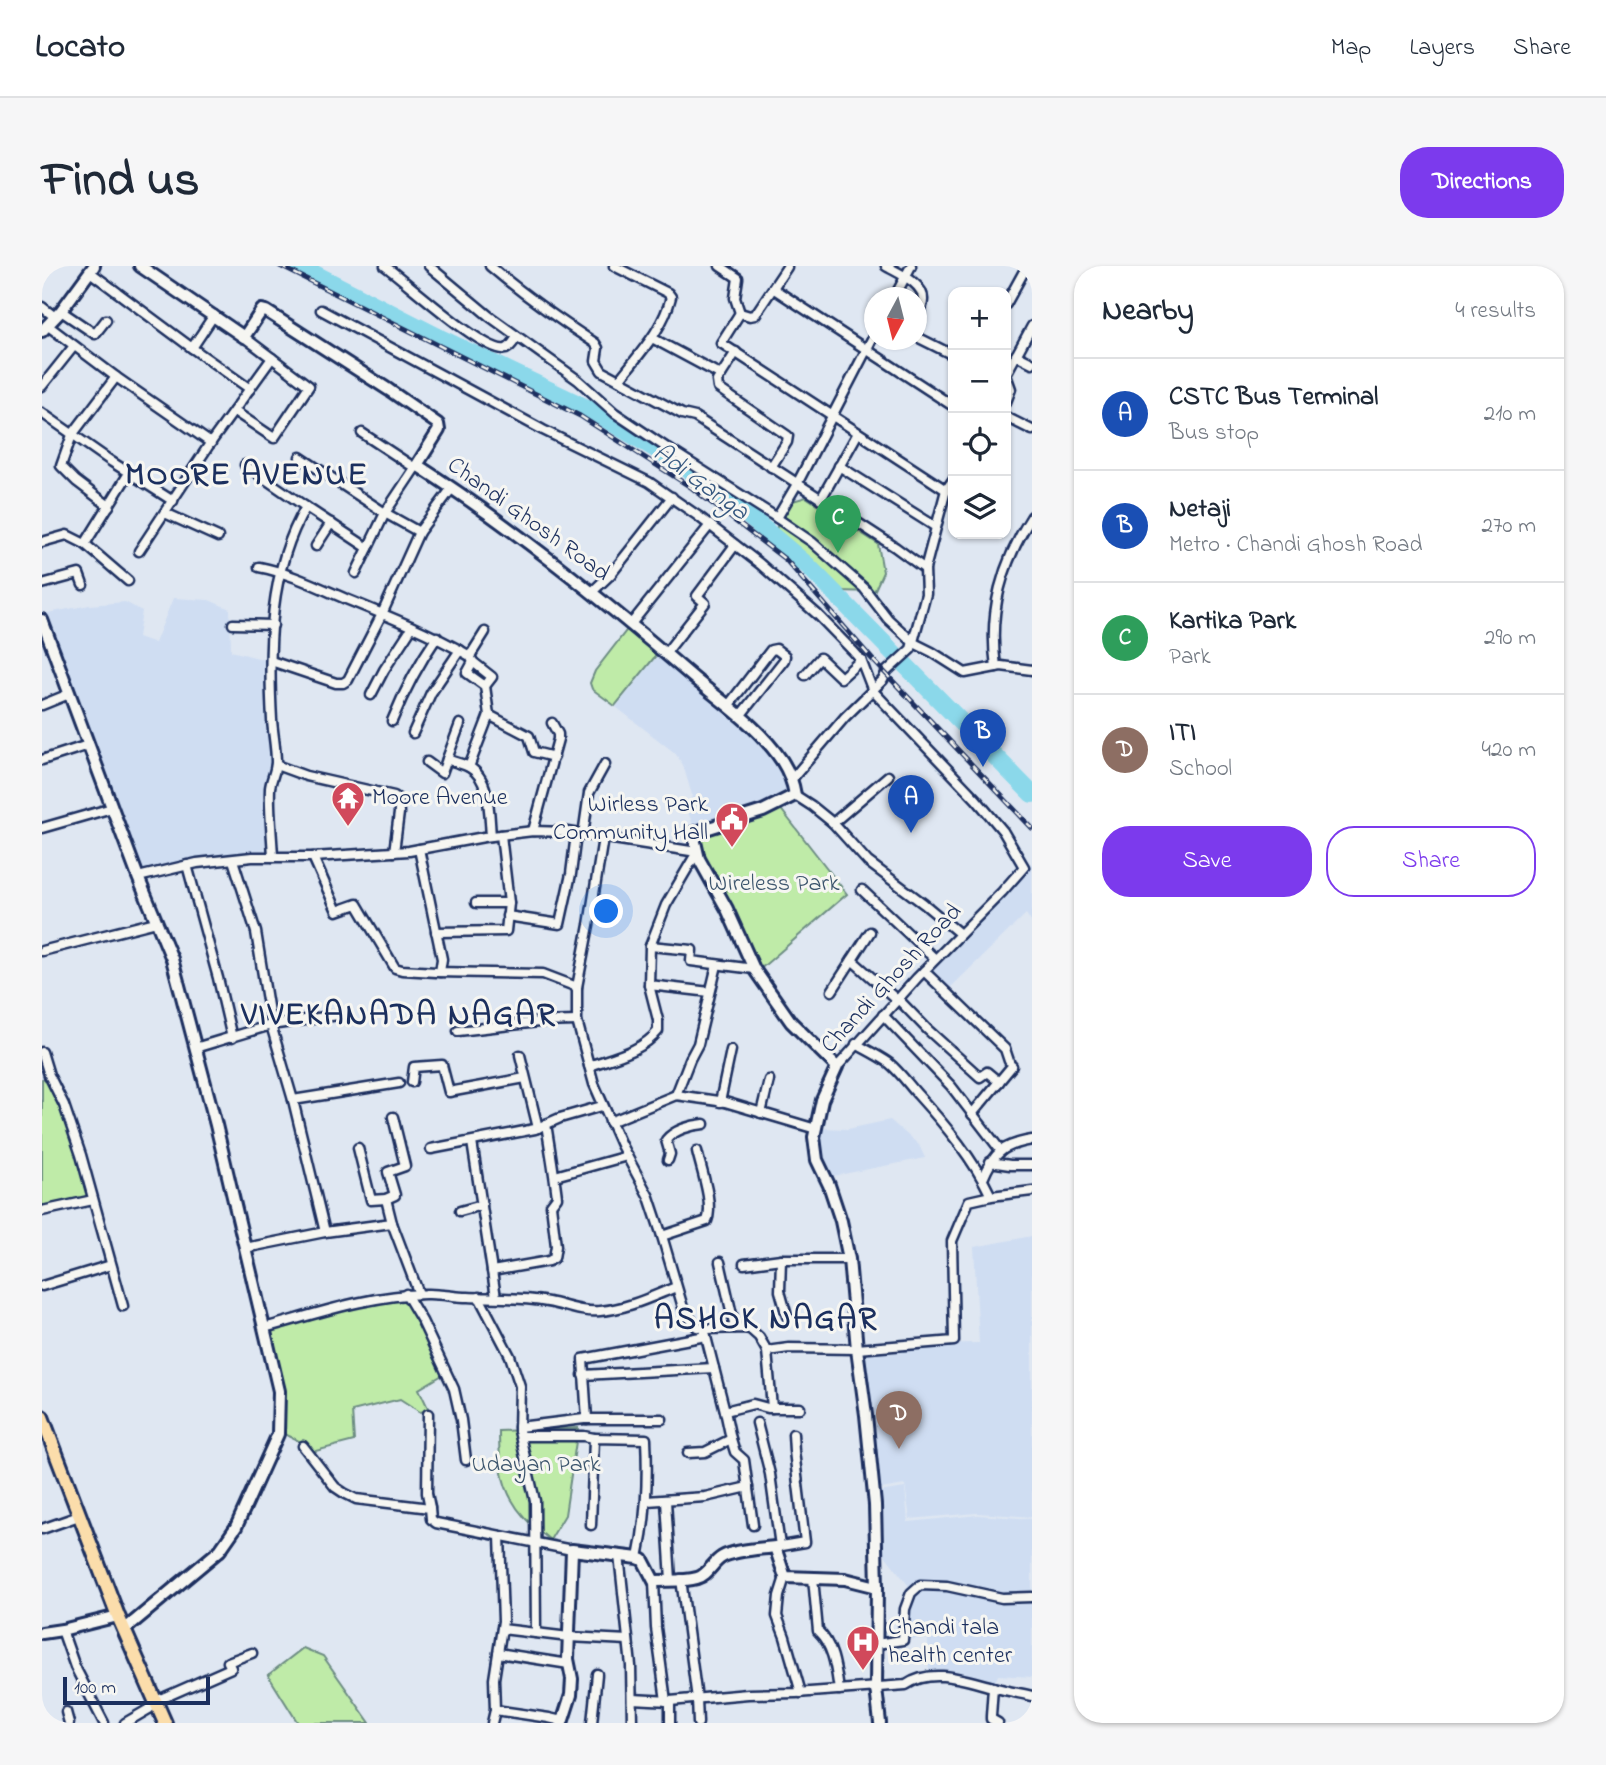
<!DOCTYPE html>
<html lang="en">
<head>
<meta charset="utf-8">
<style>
  body { margin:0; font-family:"Indie Flower",sans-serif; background:#f6f6f7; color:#1f2937 }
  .controls { position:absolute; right:21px; top:21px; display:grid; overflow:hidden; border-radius:14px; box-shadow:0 2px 5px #0004 }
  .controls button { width:63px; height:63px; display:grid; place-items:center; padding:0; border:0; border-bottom:2px solid #e0e1e3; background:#fff; color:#1f2937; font:35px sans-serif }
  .compass { position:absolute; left:822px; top:21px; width:63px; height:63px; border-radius:50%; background:#fff; box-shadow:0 2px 5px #0004; rotate:187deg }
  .scale { position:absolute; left:21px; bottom:18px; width:147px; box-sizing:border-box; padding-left:7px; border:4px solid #1b2f5e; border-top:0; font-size:19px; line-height:24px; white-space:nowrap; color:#1b2f5e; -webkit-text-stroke:5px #f6f6f2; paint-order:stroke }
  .you { position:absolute; left:565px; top:646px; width:24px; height:24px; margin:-18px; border:5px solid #fff; border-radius:50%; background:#1a73e8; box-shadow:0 0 0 10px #1a73e833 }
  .badge { display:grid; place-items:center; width:46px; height:46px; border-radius:50%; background:#7c3aed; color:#fff; font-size:23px; font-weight:700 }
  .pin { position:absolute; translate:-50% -58px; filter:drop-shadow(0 2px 4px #0008) }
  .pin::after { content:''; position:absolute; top:37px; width:24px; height:21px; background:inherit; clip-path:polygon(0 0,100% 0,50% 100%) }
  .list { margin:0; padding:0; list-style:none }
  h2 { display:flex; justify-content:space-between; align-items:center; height:91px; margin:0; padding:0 28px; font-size:30px }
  h2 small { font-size:23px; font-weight:400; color:#747a83 }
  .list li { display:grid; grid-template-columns:46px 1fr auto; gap:21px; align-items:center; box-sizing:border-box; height:112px; padding:0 28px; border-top:2px solid #e0e1e3 }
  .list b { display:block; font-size:26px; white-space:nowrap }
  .list p { margin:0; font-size:23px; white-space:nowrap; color:#747a83 }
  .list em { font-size:23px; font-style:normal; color:#747a83 }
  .actions { display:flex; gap:14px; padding:21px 28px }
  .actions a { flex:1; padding:16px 0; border:2px solid #7c3aed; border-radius:28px; text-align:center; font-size:24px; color:#7c3aed }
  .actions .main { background:#7c3aed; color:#fff }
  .icon { flex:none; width:38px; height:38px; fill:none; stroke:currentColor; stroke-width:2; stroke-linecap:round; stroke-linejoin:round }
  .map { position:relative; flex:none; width:990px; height:1457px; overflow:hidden; border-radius:28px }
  header { display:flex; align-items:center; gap:42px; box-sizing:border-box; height:98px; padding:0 35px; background:#fff; border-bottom:2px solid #e0e1e3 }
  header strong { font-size:33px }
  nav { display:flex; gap:38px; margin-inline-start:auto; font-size:24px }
  .intro { display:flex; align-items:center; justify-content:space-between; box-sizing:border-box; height:168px; padding:0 42px }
  h1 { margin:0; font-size:49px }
  .button { padding:18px 32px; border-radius:28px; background:#7c3aed; color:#fff; font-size:24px; font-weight:700 }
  main { display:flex; gap:42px; padding:0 42px }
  aside { flex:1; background:#fff; border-radius:28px; box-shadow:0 2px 5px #0004 }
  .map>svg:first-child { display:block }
  .built { fill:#cfddf2 }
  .green { fill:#bfeba8; stroke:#6d8d83; stroke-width:2 }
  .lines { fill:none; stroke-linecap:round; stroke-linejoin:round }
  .river { stroke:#8bd8ea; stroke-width:18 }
  .street-casing { stroke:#1b2f5e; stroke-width:13 }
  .secondary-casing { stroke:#1b2f5e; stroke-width:16 }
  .primary-casing { stroke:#1b2f5e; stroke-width:18 }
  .street { stroke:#f6f6f2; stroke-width:8 }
  .secondary { stroke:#f6f6f2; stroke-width:10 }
  .primary { stroke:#fbddab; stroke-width:12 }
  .rail-casing { stroke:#1b2f5e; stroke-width:5 }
  .rail { stroke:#f6f6f2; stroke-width:2.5; stroke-dasharray:8; stroke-linecap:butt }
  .labels { text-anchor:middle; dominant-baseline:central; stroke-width:6; stroke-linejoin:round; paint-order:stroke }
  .street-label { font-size:24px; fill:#1b2f5e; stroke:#f6f6f2 }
  .poi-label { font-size:24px; fill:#1b2f5e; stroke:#f6f6f2; text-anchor:start }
  .park-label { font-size:24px; fill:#3c556d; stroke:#f6f6f2 }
  .water-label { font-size:26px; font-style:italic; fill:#375981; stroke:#f6f6f2 }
  .district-label { font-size:32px; font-weight:bold; letter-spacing:2px; fill:#1b2f5e; stroke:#f6f6f2 }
</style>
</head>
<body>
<header>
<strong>Locato</strong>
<nav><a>Map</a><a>Layers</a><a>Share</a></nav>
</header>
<div class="intro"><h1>Find us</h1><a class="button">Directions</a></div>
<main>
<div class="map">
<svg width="990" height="1457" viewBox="0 0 990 1457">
  <rect width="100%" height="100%" fill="#dfe7f2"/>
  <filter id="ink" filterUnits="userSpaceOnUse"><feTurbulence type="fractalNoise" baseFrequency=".0143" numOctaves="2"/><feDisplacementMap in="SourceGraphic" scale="14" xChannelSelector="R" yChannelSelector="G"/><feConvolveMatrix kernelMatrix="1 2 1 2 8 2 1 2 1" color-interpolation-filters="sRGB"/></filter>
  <g filter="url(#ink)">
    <!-- built -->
    <g class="built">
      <polygon points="131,332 167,334 188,343 189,385 224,394 231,499 221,531 229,589 97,610 0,348 48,339 83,336 100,345 96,371 113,377"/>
      <polygon points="617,387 707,463 737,494 749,529 720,543 653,564 646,546 650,529 641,499 633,487 574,441"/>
      <polygon points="990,597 990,657 984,648 908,722 890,705 969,626"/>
      <polygon points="848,854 877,879 883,892 786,911 777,894 777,862 806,863"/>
      <polygon points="990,970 990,1251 935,1247 868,1253 863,1219 833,1224 819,1079 937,1077 932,981"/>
      <polygon points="863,1222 866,1256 936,1249 990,1253 990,1411 956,1409 952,1418 919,1408 887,1408 886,1373 864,1373 866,1341 873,1328 836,1280 837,1226"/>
    </g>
    <!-- green -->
    <g class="green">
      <polygon points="764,231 836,278 841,306 832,326 796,325 733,268 741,238"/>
      <polygon points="587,361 616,387 573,440 550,423 548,417 553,405"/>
      <polygon points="738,542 805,628 716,705 660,594 655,570"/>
      <polygon points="5,812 18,833 46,931 0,943 0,813"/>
      <path d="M362,1032L402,1108L377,1123L387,1144L378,1146L358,1133L310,1145L312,1175L270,1186C261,1176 252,1172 240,1167C247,1131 232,1095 222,1061L322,1037Z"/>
      <path d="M536,1162L523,1249L508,1274C500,1267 490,1260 483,1252C459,1226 457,1199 457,1165Z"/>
      <polygon points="261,1382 281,1390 328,1457 256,1457 226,1409"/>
    </g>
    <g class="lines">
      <!-- river -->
      <polyline class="river" points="257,0 398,72 549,144 642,200 696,241 766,300 990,528"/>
      <defs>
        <g id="street">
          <path d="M343,0C363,14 443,88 464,83C469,81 472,75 475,71"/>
          <polyline points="387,0 447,50 536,114 573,147 625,182 729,248 770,276 822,322 846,353 872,377 890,386 923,407 959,400 990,404"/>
          <path d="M448,0C482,29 516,53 553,77L556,82L554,95L560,105L640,148L653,151L853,281L883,303"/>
          <path d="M572,0L626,27L629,31C621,64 597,88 577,114"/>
          <polyline points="678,0 696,12 693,32 698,47"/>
          <path d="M844,0C856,7 882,17 881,34C881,41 877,49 874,56"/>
          <polyline points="745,1 713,49 708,50 698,47 679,77 904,224"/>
          <polyline points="48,6 150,82 172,49"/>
          <polyline points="732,23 911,140"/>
          <polyline points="852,32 869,0"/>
          <polyline points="964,38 981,7 990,0"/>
          <polyline points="0,41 13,51"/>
          <polyline points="279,44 501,164 607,216 656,250 718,298 776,349 811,385 819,394 831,425 934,533 961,565 982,601 960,626 875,712 795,801"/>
          <polyline points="19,45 53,68 64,54"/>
          <polyline points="5,59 74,111"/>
          <polyline points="874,68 877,72 911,89"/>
          <polyline points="610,72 679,109"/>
          <polyline points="150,82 208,123"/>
          <polyline points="694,86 675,115 676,122 746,170 745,176 729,201"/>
          <polyline points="974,89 990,97"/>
          <polyline points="964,108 990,60"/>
          <polyline points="0,120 32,80"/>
          <polyline points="964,136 969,123 964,109"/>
          <polyline points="192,145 232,172 267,120 202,71"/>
          <polyline points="0,147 70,196 131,235"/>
          <polyline points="964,151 990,164"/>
          <polyline points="320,167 373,202"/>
          <polyline points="258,191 343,247 377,266"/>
          <path d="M203,199L264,241C227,303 226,383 230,454C231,468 234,482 234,496C234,505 229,513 228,522C227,545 230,568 231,591"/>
          <polyline points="797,200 894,261"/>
          <polyline points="779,233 816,167"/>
          <polyline points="67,240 34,215 19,200 30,169 74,111 169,177"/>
          <polyline points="264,241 326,282"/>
          <polyline points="123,247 176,271"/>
          <polyline points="735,252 755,218 832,69"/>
          <polyline points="0,276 25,269 43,278 86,315"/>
          <polyline points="43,278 87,207"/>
          <polyline points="274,280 289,257"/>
          <polyline points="97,285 167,179 230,92"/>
          <path d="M217,301C248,307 276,321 304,333C346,350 388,367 428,390L443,366"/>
          <polyline points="314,307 343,247 375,199"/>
          <polyline points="0,318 37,308 41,319"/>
          <polyline points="550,326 569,308 630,231"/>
          <polyline points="191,358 231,359"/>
          <polyline points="589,358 668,259"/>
          <polyline points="623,388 663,337 655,330 693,279"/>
          <polyline points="229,395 294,417 301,417 306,414 340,348 377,266 410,222"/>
          <polyline points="431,396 450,411 443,420"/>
          <path d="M954,401C946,345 960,297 990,250"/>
          <polyline points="763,409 778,392 799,412 819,394"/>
          <polyline points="329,429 342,404 370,361"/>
          <polyline points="0,439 27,428"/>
          <polyline points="686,440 729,384 734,383 743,390 742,394 698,450"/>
          <polyline points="447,449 487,470 492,486 512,491"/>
          <path d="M350,455C363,423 375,400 395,371"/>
          <polyline points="371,467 389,427 418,384"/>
          <polyline points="405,493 418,458"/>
          <polyline points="0,494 46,479"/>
          <path d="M385,496L400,507L405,493C412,496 421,498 427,501C449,513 447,549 449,570"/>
          <polyline points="234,499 264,510 352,530 356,533 357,547 352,586"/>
          <polyline points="427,501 447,449 443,420 425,407 431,396 428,390"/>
          <polyline points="750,513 803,451 841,414 845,405 869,383 884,328 883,303 904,224 911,214"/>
          <polyline points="753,529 770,540 791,557 826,596 882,638 918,668"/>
          <polyline points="791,557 846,510"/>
          <polyline points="0,562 70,542"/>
          <polyline points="491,565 516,473 516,468 510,457"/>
          <polyline points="541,569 547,527 563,498"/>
          <polyline points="561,572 547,659 535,721 535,755 552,818 579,879 607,931 620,970 642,1045 655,1061 665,1063 702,1062 708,1063 717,1071 725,1085 730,1142"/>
          <polyline points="377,583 400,693 398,706"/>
          <polyline points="271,591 295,645 315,638 353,702 360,704 394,706 501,708 535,721"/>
          <polyline points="191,594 214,666 229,759 251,834"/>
          <polyline points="145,599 176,712 190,772"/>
          <path d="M96,611L155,597L210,591H271L367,585L442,571L491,565L526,566L655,586L624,639L608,680L607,719L616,754V765C599,786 572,791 547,800"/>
          <polyline points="820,624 893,693"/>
          <polyline points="434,637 467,637"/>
          <polyline points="465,650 518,658 529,608 534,568"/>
          <polyline points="394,666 464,665 467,637 459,569"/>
          <polyline points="608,680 650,684 649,695 712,703"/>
          <polyline points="0,685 114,656"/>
          <polyline points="810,694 855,734"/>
          <polyline points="882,705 963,783 967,795"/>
          <polyline points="607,719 668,726"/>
          <polyline points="790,725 828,666"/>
          <polyline points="856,733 886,764 938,811 945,806 957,816"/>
          <polyline points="841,749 909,820 959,885"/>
          <polyline points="416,765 497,756 535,755"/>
          <path d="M814,778C825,784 837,790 847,797C858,806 867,819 876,829C904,860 931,892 949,930"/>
          <polyline points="153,782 229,759 296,749"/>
          <polyline points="0,786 7,809 22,839 39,889 81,1040"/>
          <polyline points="478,789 496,862"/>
          <polyline points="370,816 372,801 400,799 407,826 483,812"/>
          <polyline points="634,829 648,793 656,778 675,699"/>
          <polyline points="678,836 689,784"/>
          <polyline points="719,847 727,814"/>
          <polyline points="930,848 970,800"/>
          <polyline points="568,856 634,829 683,836 774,863"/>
          <polyline points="430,876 454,1031"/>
          <polyline points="316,882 329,934 344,933 353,929 346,906 363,900 351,851"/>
          <polyline points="389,883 493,863 518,852 560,840"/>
          <path d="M626,894L628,888L624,874C632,864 649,859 662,858"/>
          <polyline points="948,896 968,899 990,899"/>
          <polyline points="513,910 585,890"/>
          <path d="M941,913C952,886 961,879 990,874"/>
          <polyline points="344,933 350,957 377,1028"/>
          <polyline points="0,945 51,934"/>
          <polyline points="418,945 440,939"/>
          <polyline points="283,966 251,834 357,817"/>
          <path d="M620,970L665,955C672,938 659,903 655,885"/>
          <polyline points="203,982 283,966 350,957"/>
          <polyline points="739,993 738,1025 745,1050"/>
          <polyline points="678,996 693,1062"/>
          <polyline points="702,998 739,993 807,993"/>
          <path d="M450,1005L507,995L512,992L514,980L509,939L515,931C512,906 508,883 504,858"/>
          <polyline points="0,1020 69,999"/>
          <polyline points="364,1028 380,1055 412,1123 419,1154 424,1194"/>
          <polyline points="437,1031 468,1090 478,1120 477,1165 493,1235 494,1367"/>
          <path d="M222,1062C274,1048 328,1029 383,1028C397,1027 412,1031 426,1031C452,1032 479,1031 506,1036C523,1039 540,1047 558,1045C585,1043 609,1031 634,1021"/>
          <polyline points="663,1067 683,1145 689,1173"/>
          <polyline points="725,1085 747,1082 815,1083 912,1075 910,975 927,935 949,930 990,925"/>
          <polyline points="541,1109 672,1102"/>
          <polyline points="683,1145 711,1138 726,1142 758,1142"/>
          <polyline points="386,1148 385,1227 388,1242"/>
          <polyline points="545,1153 541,1093 664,1070"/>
          <polyline points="715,1157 728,1208 738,1280"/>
          <polyline points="477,1161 542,1153 620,1153"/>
          <polyline points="479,1170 542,1170 552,1172"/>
          <polyline points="261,1180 293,1221 302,1227 314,1233 388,1242 389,1253 394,1257 530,1284"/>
          <polyline points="646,1187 663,1186 689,1173 693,1186 702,1194 711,1259"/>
          <polyline points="605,1235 663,1231 706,1221"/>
          <polyline points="624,1235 629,1314"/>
          <path d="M549,1259L552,1172L604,1173C606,1214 605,1251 596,1292"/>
          <polyline points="0,1263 37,1250"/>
          <polyline points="733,1281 763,1276 752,1185 751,1168"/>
          <polyline points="577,1289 589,1400 590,1457"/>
          <polyline points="743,1311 737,1330 735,1350 743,1371 759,1427"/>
          <path d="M771,1312L776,1365C792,1380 794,1404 797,1424"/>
          <polyline points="639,1313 655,1433 656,1457"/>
          <polyline points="612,1315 614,1362 624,1435"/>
          <polyline points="460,1363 527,1371 586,1374"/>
          <polyline points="20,1364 33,1401 62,1457"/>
          <polyline points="834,1378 861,1374 863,1343 869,1327 878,1319 905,1320 960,1332 990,1331"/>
          <polyline points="456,1387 527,1398"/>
          <polyline points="951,1421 949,1450 949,1453 956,1457"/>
          <path d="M590,1433L628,1435L706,1428L754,1427L864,1419C890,1401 923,1414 951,1421C964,1425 977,1427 990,1430"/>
          <polyline points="628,1435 628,1457"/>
          <polyline points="453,1444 507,1452 520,1455"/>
          <polyline points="24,1446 27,1457"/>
          <polyline points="83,1457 107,1443 114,1435 189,1402 186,1396 210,1387"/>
          <polyline points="450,1457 453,1444 452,1413 461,1355 458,1270"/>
          <polyline points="550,1457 555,1408"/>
        </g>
        <g id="secondary">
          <path d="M98,0L202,71L220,44L224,45L347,124L396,158L397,164L375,199C471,261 560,333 646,407C678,435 716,459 740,495C747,506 751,516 753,529L721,545L651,567L657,593L685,643L712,703L749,756L795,801L780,834L772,871L775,894L787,919L799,955L807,993L815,1083L824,1149L833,1239L835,1321L834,1422L838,1457"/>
          <polyline points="0,65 19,45 52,0"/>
          <polyline points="0,354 96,611 130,693 174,859 237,1125 236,1168 194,1261 178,1284 82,1364"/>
          <polyline points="0,1367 20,1364 76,1350"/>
          <path d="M520,1457L529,1429L530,1413L526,1393L530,1284L596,1292L601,1294L612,1315C625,1314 642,1316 655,1312C666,1309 670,1297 680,1291C692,1284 718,1283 733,1281L743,1311L803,1313L835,1321"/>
        </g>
        <polyline id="primary" points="0,1151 76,1350 123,1457"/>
      </defs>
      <!-- street casing -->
      <use href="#street" class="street-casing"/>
      <!-- secondary casing -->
      <use href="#secondary" class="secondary-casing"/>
      <!-- primary casing -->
      <use href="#primary" class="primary-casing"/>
      <!-- street -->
      <use href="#street" class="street"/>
      <!-- secondary -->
      <use href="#secondary" class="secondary"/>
      <!-- primary -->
      <use href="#primary" class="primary"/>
      <defs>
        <polyline id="rail" points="238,0 538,150 650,222 744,294 830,393 990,562"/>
      </defs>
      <!-- rail casing -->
      <use href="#rail" class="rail-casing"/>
      <!-- rail -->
      <use href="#rail" class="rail"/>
    </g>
  </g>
  <!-- icons -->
  <defs>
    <symbol id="temple-pin" viewBox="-11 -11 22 30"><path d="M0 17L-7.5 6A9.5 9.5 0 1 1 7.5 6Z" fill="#d1495b" stroke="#f6f6f2"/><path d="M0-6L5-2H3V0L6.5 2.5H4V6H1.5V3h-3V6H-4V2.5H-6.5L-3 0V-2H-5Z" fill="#fff"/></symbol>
    <symbol id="civic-pin" viewBox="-11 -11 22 30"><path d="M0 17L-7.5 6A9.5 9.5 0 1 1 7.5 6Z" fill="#d1495b" stroke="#f6f6f2"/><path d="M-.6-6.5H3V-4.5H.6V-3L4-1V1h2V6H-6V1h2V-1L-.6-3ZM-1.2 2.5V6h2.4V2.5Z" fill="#fff"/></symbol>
    <symbol id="hospital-pin" viewBox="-11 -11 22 30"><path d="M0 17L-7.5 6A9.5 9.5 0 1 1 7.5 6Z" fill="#d1495b" stroke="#f6f6f2"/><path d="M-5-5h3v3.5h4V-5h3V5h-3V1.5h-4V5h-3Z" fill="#fff"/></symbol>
  </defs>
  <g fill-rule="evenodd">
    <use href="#temple-pin" x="287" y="513" width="38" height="52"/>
    <use href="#civic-pin" x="671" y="534" width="38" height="52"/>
    <use href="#hospital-pin" x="802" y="1357" width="38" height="52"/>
  </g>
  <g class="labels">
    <!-- street labels -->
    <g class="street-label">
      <text transform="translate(486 254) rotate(36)">Chandi Ghosh Road</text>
      <text transform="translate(850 713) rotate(-47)">Chandi Ghosh Road</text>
    </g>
    <!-- poi labels -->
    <g class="poi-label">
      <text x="330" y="532">Moore Avenue</text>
      <text x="666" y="539" text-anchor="end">Wirless Park<tspan x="666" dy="28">Community Hall</tspan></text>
      <text x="846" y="1362">Chandi tala<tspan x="846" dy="28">health center</tspan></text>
    </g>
    <!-- park labels -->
    <g class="park-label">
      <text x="732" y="618">Wireless Park</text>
      <text x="494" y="1199">Udayan Park</text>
    </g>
    <!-- water labels -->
    <g class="water-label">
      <text transform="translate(658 217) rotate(36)">Adi Ganga</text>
    </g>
    <!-- district labels -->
    <g class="district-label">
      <text x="205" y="210">MOORE AVENUE</text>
      <text x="357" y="750">VIVEKANADA NAGAR</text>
      <text x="724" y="1054">ASHOK NAGAR</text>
    </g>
  </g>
</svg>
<div class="controls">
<button>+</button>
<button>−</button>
<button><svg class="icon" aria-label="locate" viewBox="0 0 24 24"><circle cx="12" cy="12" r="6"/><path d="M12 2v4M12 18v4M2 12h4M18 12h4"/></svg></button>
<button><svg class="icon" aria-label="layers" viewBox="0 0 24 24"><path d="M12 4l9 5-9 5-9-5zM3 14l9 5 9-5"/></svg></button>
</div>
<svg class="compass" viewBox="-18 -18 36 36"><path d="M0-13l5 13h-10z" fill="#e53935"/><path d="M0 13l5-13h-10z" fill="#747a83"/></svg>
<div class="scale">100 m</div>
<div class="you"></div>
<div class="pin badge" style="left:869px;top:567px;background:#1a4fb4">A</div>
<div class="pin badge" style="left:941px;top:501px;background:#1a4fb4">B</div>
<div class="pin badge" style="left:796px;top:287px;background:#2e9e5b">C</div>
<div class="pin badge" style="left:857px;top:1183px;background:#8d6e63">D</div>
</div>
<aside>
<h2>Nearby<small>4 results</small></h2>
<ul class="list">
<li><span class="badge" style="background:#1a4fb4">A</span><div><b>CSTC Bus Terminal</b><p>Bus stop</p></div><em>210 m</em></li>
<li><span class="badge" style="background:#1a4fb4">B</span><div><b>Netaji</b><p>Metro · Chandi Ghosh Road</p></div><em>270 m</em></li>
<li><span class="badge" style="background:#2e9e5b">C</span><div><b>Kartika Park</b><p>Park</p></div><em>290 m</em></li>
<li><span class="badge" style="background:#8d6e63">D</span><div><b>ITI</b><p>School</p></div><em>420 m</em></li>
</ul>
<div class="actions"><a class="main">Save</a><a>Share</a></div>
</aside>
</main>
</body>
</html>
